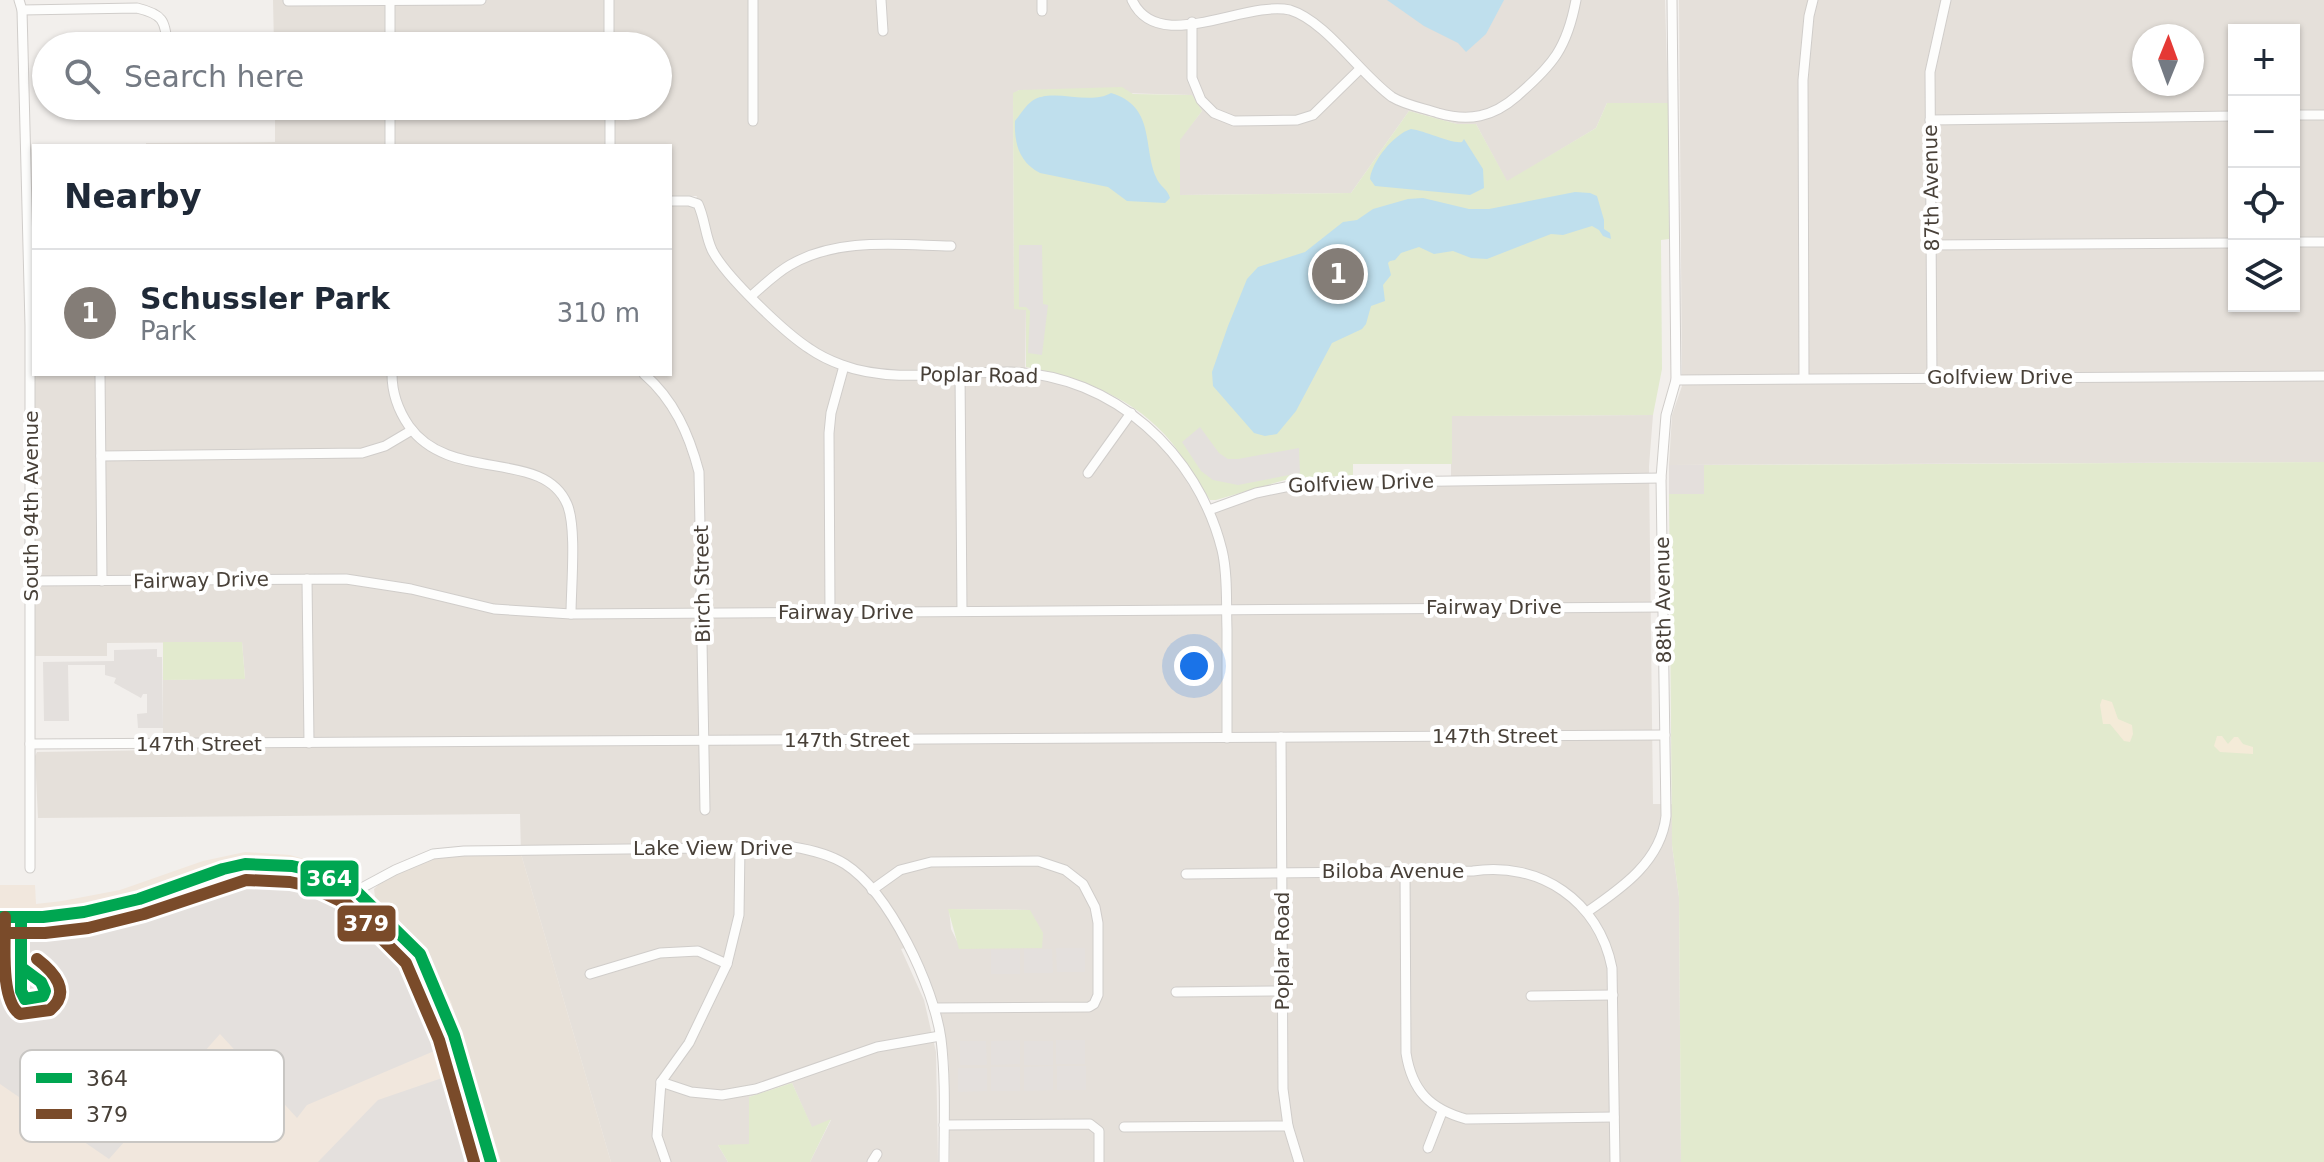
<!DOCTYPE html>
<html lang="en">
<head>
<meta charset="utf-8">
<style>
  body { margin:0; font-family:"DejaVu Sans",sans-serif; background:#f2f2f3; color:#1f2937 }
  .controls { position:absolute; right:24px; top:24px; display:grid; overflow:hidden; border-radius:0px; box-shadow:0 2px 6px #0004 }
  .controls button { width:72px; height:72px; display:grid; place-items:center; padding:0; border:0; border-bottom:2px solid #e0e1e3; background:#fff; color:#1f2937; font:40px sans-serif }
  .compass { position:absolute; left:2132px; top:24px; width:72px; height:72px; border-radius:50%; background:#fff; box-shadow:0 2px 6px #0004; rotate:1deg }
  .you { position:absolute; left:1194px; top:666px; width:28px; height:28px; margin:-20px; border:6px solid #fff; border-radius:50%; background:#1a73e8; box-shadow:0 0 0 12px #1a73e833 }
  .badge { display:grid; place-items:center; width:52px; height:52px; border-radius:50%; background:#847d77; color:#fff; font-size:26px; font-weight:700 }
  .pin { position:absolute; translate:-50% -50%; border:4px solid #fff; box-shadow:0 2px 8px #0006 }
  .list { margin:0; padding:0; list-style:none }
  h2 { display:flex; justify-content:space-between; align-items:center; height:104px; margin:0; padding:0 32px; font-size:34px }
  h2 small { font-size:26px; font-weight:400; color:#747a83 }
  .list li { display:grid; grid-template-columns:52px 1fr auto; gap:24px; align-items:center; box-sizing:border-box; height:128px; padding:0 32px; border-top:2px solid #e0e1e3 }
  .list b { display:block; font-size:30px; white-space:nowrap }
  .list p { margin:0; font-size:26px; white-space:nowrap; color:#747a83 }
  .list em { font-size:26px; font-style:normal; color:#747a83 }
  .icon { flex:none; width:44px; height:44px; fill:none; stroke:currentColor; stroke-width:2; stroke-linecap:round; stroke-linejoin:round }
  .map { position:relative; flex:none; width:2324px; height:1162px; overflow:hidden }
  .search { position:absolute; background:#fff; box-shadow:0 2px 6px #0004; left:32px; top:32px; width:640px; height:88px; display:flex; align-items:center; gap:20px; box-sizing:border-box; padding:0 28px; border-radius:44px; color:#747a83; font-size:30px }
  .panel { position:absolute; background:#fff; box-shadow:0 2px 6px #0004; left:32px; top:144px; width:640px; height:232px; border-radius:0px }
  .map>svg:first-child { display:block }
  .residential { fill:#e5e0da; fill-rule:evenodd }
  .commercial { fill:#f1e7dd }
  .industrial { fill:#e4dfdc }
  .education { fill:#e8e1d8 }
  .green { fill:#e2eace }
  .sand { fill:#f4ebd8 }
  .parking { fill:#e4e0dd }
  .water { fill:#bfdfed }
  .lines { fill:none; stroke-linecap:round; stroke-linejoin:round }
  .minor-casing { stroke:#d0cdca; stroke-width:11 }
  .minor { stroke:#fdfdfc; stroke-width:9 }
  .bus-1-casing { stroke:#fff; stroke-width:18 }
  .bus-2-casing { stroke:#fff; stroke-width:18 }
  .bus-1 { stroke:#00a651; stroke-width:12 }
  .bus-2 { stroke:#7a4b2a; stroke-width:12 }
  .labels { text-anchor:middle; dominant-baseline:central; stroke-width:8; stroke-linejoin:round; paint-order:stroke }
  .street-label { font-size:20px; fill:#484038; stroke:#fff }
  .key { fill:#fff; stroke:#c8c6c3; stroke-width:2 }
  .key-label { font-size:22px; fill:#484038 }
  .line-badge { stroke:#fff; stroke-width:3 }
  .badge-label { font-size:22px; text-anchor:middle; font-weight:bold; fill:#fff }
</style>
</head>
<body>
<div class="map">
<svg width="2324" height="1162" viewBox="0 0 2324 1162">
  <rect width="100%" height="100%" fill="#f2efec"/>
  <!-- residential -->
  <g class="residential">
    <path d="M273,0H1665L1668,103H1607L1596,128L1507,182L1476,124H1457L1409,111L1351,193L1179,195V140L1202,111L1191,95L1019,90L1013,94L1014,309H1026L1025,378L1055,383L1077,390L1102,400L1135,419L1164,446L1194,493L1206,516L1231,505L1288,489L1451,484V416L1653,415L1649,466L1653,804H1672V845L1679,897L1681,1162H950L949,1064L944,1028L926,970L914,945L901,949L924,1000L936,1052L938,1162H810L831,1120L812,1128L792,1083L749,1097V1145H718L728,1162H611L521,854L520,814L38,818L35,756L37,752L163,750V680L245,678L242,642L107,643V656H34L33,213L34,374H670V206H693L697,196H670V146H146V143L275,142V106H658V46H274ZM949,909L1030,910L957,941L951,929Z"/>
    <path d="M1679,0H2324V462L1669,465L1672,415L1682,386ZM2234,30H2294V306H2234ZM2144,36H2192V84H2144Z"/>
  </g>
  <!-- commercial -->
  <polygon class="commercial" points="245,852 290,855 315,862 353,882 393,915 408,930 436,970 451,1002 501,1162 0,1162 0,885 35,885 36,904 62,901 120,890 203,861"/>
  <!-- industrial -->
  <rect class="industrial" x="1669" y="465" width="35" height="29"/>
  <!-- education -->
  <polygon class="education" points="521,854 611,1162 501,1162 451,1002 421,947 375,897 374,889 385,878 423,861 447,856"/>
  <!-- green -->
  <g class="green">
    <path d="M1122,87L1133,94L1192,95L1202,111L1180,140V195L1351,193L1409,111L1457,124H1476L1507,181L1596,128L1607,103H1668L1669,239L1661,240L1662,369L1653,415L1452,416V464H1353V475L1285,480L1216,500H1210C1197,480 1186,461 1172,443C1136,398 1080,377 1026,367V310L1014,309L1013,93L1019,90Z"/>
    <polygon points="2324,462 2324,1162 1681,1162 1679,897 1672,845 1669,494 1704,494 1704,465"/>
    <polygon points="163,642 242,642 245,679 163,680"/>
    <polygon points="948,909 1030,910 1043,933 1042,948 959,949"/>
    <polygon points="792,1083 812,1127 831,1119 810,1162 728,1162 718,1145 749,1144 749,1097"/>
  </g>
  <!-- sand -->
  <g class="sand">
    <polygon points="2102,699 2112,702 2118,719 2132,725 2133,734 2130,742 2124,741 2110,724 2103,724 2100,705"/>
    <polygon points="2217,736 2222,736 2228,744 2234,737 2238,737 2243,744 2253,747 2253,754 2220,752 2214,746"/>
  </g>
  <!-- parking -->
  <g class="parking">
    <polygon points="1019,245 1042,245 1043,304 1048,305 1042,355 1028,353 1030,311 1026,307 1019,307"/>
    <polygon points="1200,427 1219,453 1228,459 1238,459 1299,448 1300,473 1238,485 1213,480 1201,471 1182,442"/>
    <polygon points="157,649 157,657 162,657 163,728 138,728 137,714 147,713 147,694 143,694 141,698 114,683 116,678 105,675 105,665 68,665 69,721 44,721 43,662 114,661 114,650"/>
    <polygon points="268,876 314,883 367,914 407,956 446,1046 307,1105 297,1118 220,1034 109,1159 0,1084 0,928 45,927 94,920 225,882"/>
    <polygon points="1056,948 1085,948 1085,972 1057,972"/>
    <polygon points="1024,949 1052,949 1053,973 1024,973"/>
    <rect x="991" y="950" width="29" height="24"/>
    <polygon points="1020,1040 1020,1064 991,1065 991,1041"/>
    <rect x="1056" y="1040" width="29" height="24"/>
    <polygon points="960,1041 986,1041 987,1065 960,1065"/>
    <rect x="1024" y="1041" width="29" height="24"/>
    <polygon points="1053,1066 1053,1090 1024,1091 1024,1067"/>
    <rect x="1057" y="1066" width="29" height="24"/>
    <rect x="991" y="1067" width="29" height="24"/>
    <polygon points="958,1068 987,1068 987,1091 958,1092"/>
    <polygon points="445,1077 473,1162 318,1162 378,1100"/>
  </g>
  <!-- water -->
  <g class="water">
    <polygon points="1387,0 1504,0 1486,34 1466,52 1458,43 1424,26"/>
    <path d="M1111,93C1155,106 1143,146 1156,177C1159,186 1168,189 1170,198L1165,203L1127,201L1108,187L1040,173C1019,162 1014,143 1015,121C1020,115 1025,106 1032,101C1052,87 1089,106 1111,93Z"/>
    <path d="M1411,129C1426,131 1452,144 1462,142L1464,139L1483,169L1484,188L1470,195L1375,186L1370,179C1372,161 1394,134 1411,129Z"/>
    <polygon points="1575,192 1590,193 1597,196 1604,220 1604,229 1610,233 1611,239 1603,236 1599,230 1592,226 1563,235 1551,234 1487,259 1471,258 1453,251 1434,254 1419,247 1401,253 1395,260 1390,261 1388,263 1391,275 1383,285 1385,301 1371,306 1366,324 1362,329 1332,343 1296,411 1277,434 1265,436 1254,433 1213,386 1212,372 1228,326 1247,279 1258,267 1305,252 1343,222 1357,220 1373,209 1408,199 1423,198 1469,209 1489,209"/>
  </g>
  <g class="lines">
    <defs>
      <g id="minor">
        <polyline points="19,0 22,10 30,326 30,868"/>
        <polyline points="609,0 609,46"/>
        <polyline points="881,0 883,31"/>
        <path d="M1132,0C1158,56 1244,0 1290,10C1326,21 1360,74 1392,97C1405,105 1423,108 1438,113C1469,122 1493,117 1517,96C1553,65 1567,48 1576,0"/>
        <polyline points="288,1 481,0"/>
        <path d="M22,10L137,8C162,14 166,20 167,46"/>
        <polyline points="1042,11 1042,0"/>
        <polyline points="1192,22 1192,78 1201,100 1214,113 1234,121 1297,120 1313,115 1360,69"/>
        <polyline points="390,46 390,0"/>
        <polyline points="610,106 610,146"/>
        <polyline points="2294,115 2324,115"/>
        <polyline points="1930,120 2234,116"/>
        <polyline points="753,121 753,0"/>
        <polyline points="390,146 390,106"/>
        <path d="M670,201H689L698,204C705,219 705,235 712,250C725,276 785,333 810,349C820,356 831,361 842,365C892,384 958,371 1011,372C1113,375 1198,453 1222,550C1228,575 1226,603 1227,629C1227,665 1227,701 1227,738"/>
        <polyline points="2294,242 2324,242"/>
        <polyline points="1932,245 2234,243"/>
        <path d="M751,296C764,285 776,273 790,265C838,237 898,245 951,246"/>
        <polyline points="960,373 962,611"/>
        <polyline points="100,374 102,581"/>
        <path d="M392,374C392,393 398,410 409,426C450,484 543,448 567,504C577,527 571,587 571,614"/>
        <path d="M644,374C674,400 689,434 699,472L705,810"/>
        <polyline points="1804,378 1803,80 1809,16 1813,0"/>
        <polyline points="1932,378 1930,72 1946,0"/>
        <polyline points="1676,380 2324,376"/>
        <polyline points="101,456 362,453 385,446 412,430"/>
        <polyline points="1088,473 1131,413"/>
        <polyline points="1209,510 1256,493 1305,483 1661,478"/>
        <polyline points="307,579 309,743"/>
        <polyline points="31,581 346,579 411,589 494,609 571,614 1664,607"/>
        <polyline points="830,612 829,433 831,413 844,366"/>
        <polyline points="1281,737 1283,1089 1288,1126 1299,1162"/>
        <polyline points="30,744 1665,735"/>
        <path d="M1405,871L1406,1053C1412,1091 1430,1109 1466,1119L1614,1117"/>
        <path d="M1186,874L1473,871C1540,861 1599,901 1612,968L1615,1162"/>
        <polyline points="872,890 900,870 931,862 1038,861 1065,870 1083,884 1095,907 1098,923 1098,995 1094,1004 1089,1007 934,1008"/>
        <path d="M356,891L395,870L433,854L464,851L793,847C812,850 829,854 845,864C890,893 934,987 941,1039C946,1080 944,1121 944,1162"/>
        <path d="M1587,912C1622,888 1661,861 1666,816L1661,478L1666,415L1676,380L1672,0"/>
        <polyline points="0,917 43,917 84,912 139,899 223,869 245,864 292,866 314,871 356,891 420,954 454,1035 491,1162"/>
        <polyline points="590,974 660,953 698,951 727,964"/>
        <polyline points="1176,992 1282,991"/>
        <polyline points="1531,996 1613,995"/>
        <polyline points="661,1082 691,1092 722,1095 756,1089 877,1047 940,1036"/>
        <polyline points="944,1125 1090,1124 1099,1131 1099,1162"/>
        <polyline points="1124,1127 1288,1126"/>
        <polyline points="1428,1148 1442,1112"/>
        <polyline points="666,1162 657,1136 661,1082 689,1043 727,964 739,915 740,846"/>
        <polyline points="872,1162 877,1154"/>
      </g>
    </defs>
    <!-- minor casing -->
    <use href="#minor" class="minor-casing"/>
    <!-- minor -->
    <use href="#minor" class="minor"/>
    <defs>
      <g id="bus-1">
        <polyline points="0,917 43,917 84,912 139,899 223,869 245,864 292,866 314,871 356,891 420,954 454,1035 491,1162"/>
        <polyline points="21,917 21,991 25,999 43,996 45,991 41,982 22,968"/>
      </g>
      <g id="bus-2">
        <path d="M5,917C5,942 0,1001 20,1014L50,1010C72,992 54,972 37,959"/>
        <polyline points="0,933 45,933 88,928 144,914 246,880 290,882 309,886 347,904 406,963 439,1040 474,1162"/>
      </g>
    </defs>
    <!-- bus-1 casing -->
    <use href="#bus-1" class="bus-1-casing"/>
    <!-- bus-2 casing -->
    <use href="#bus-2" class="bus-2-casing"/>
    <!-- bus-1 -->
    <use href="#bus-1" class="bus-1"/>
    <!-- bus-2 -->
    <use href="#bus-2" class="bus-2"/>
  </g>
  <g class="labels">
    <!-- street labels -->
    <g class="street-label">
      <text transform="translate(1931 188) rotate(-91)">87th Avenue</text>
      <text transform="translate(979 375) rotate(1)">Poplar Road</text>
      <text x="2000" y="377">Golfview Drive</text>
      <text transform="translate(1361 483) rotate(-2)">Golfview Drive</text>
      <text transform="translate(31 506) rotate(-90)">South 94th Avenue</text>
      <text transform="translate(201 580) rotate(-1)">Fairway Drive</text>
      <text transform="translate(702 584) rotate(-91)">Birch Street</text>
      <text transform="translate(1663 600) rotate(-91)">88th Avenue</text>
      <text x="1494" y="607">Fairway Drive</text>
      <text x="846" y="612">Fairway Drive</text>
      <text x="1495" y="736">147th Street</text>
      <text x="847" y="740">147th Street</text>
      <text x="199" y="744">147th Street</text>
      <text x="713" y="848">Lake View Drive</text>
      <text x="1393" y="871">Biloba Avenue</text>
      <text transform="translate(1282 951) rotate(-90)">Poplar Road</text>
    </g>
  </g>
  <!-- legend -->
  <rect x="20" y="1050" width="264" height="92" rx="12" class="key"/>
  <rect x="36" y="1073" width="36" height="10" fill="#00a651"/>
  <rect x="36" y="1109" width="36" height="10" fill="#7a4b2a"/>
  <g class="key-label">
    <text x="86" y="1086">364</text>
    <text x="86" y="1122">379</text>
  </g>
  <g class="line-badge">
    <rect x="299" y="859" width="61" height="39" rx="8" fill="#00a651"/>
    <rect x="336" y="904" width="61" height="39" rx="8" fill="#7a4b2a"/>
  </g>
  <g class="badge-label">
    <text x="329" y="886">364</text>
    <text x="366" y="931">379</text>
  </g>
</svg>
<div class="controls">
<button>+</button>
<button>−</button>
<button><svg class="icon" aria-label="locate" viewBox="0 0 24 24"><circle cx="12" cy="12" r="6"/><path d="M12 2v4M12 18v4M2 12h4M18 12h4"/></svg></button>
<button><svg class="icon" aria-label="layers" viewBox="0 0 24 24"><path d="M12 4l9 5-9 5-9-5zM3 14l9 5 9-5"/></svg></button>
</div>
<svg class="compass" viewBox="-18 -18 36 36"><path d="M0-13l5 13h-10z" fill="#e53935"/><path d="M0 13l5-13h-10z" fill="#747a83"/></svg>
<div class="you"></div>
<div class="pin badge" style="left:1338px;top:274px">1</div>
<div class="search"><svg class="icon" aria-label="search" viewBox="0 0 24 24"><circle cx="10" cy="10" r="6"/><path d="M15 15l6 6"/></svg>Search here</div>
<section class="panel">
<h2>Nearby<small></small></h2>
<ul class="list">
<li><span class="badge">1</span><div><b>Schussler Park</b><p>Park</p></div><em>310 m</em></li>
</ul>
</section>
</div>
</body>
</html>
